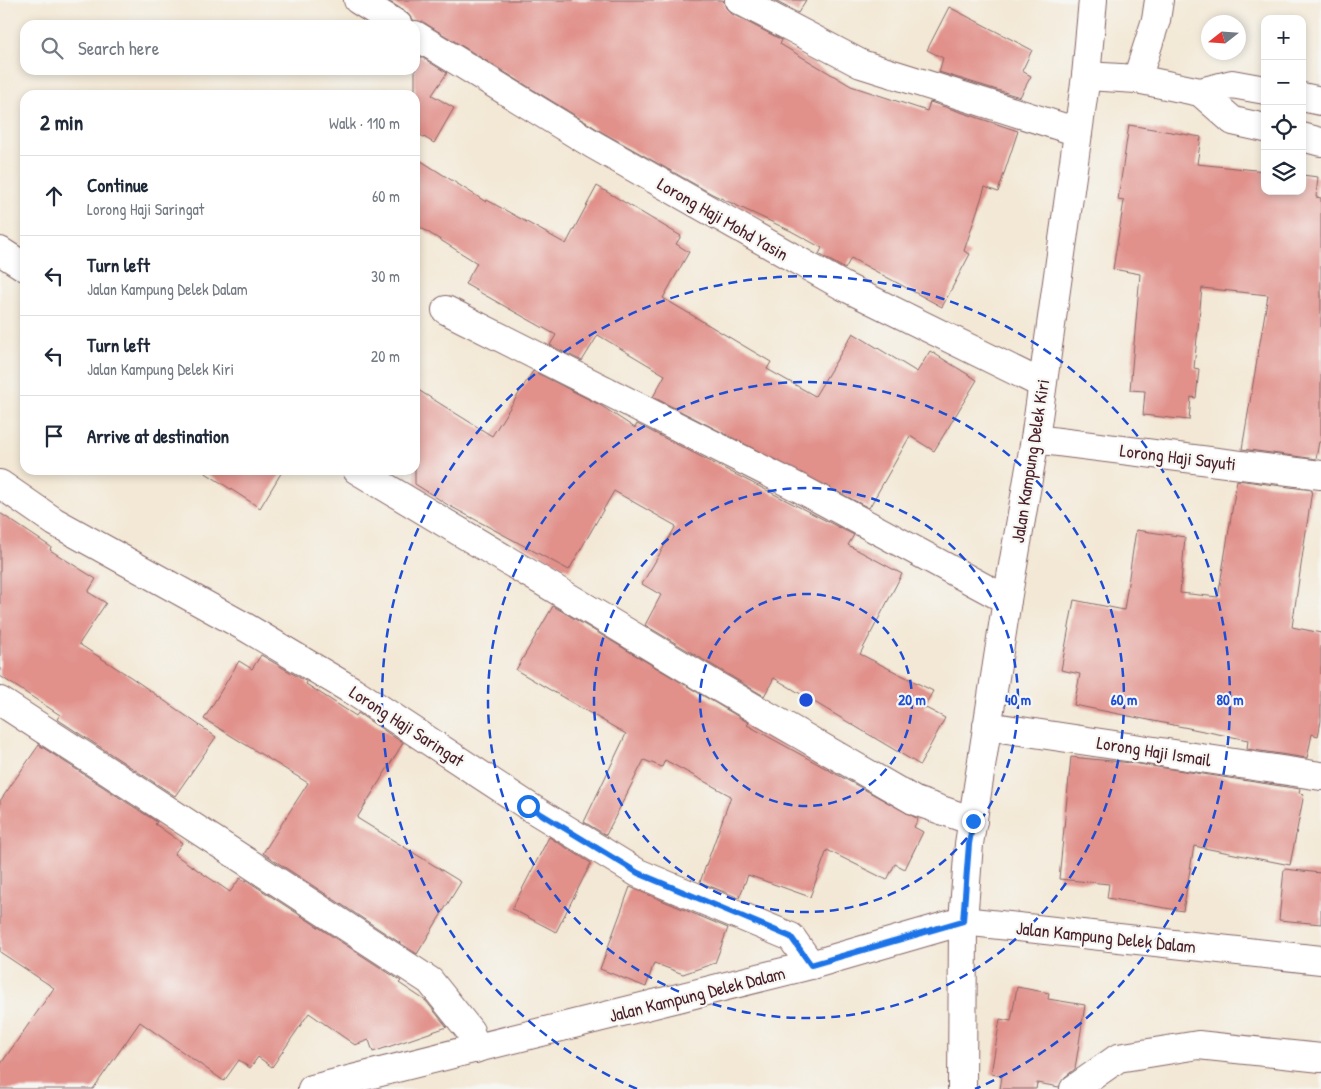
<!DOCTYPE html>
<html lang="en">
<head>
<meta charset="utf-8">
<style>
  body { margin:0; font-family:"Patrick Hand",sans-serif; background:#f6f6f7; color:#1f2937 }
  .controls { position:absolute; right:15px; top:15px; display:grid; overflow:hidden; border-radius:10px; box-shadow:0 2px 8px #0003 }
  .controls button { width:45px; height:45px; display:grid; place-items:center; padding:0; border:0; border-bottom:1px solid #e0e1e3; background:#fff; color:#1f2937; font:25px sans-serif }
  .compass { position:absolute; left:1201px; top:15px; width:45px; height:45px; border-radius:50%; background:#fff; box-shadow:0 2px 8px #0003; rotate:253deg }
  .stop { position:absolute; width:15px; height:15px; margin:-11px; border:4px solid #1a73e8; border-radius:50%; background:#fff }
  .stop.end { background:#1a73e8; border-color:#fff; box-shadow:0 1px 5px #0008 }
  .list { margin:0; padding:0; list-style:none }
  h2 { display:flex; justify-content:space-between; align-items:center; height:65px; margin:0; padding:0 20px; font-size:21px }
  h2 small { font-size:16px; font-weight:400; color:#747a83 }
  .list li { display:grid; grid-template-columns:32px 1fr auto; gap:15px; align-items:center; box-sizing:border-box; height:80px; padding:0 20px; border-top:1px solid #e0e1e3 }
  .list b { display:block; font-size:19px; white-space:nowrap }
  .list p { margin:0; font-size:16px; white-space:nowrap; color:#747a83 }
  .list em { font-size:16px; font-style:normal; color:#747a83 }
  .icon { flex:none; width:28px; height:28px; fill:none; stroke:currentColor; stroke-width:2; stroke-linecap:round; stroke-linejoin:round }
  .map { position:relative; flex:none; width:1321px; height:1089px; overflow:hidden }
  .search { position:absolute; background:#fff; box-shadow:0 2px 8px #0003; left:20px; top:20px; width:400px; height:55px; display:flex; align-items:center; gap:12px; box-sizing:border-box; padding:0 18px; border-radius:15px; color:#747a83; font-size:19px }
  .panel { position:absolute; background:#fff; box-shadow:0 2px 8px #0003; left:20px; top:90px; width:400px; height:385px; border-radius:15px }
  .map>svg:first-child { display:block }
  .building { fill:#e1908a }
  .lines { fill:none; stroke-linecap:round; stroke-linejoin:round }
  .street-casing { stroke:#856566; stroke-width:30 }
  .street { stroke:#fff; stroke-width:28 }
  .route { stroke:#1a73e8; stroke-width:6 }
  .ring { fill:none; stroke:#1d4ed8; stroke-width:2.5; stroke-dasharray:9 6 }
  .labels { text-anchor:middle; dominant-baseline:central; stroke-width:4.5; stroke-linejoin:round; paint-order:stroke }
  .street-label { font-size:18px; fill:#4a1f2b; stroke:#f6f6f2 }
  .centre { fill:#1d4ed8; stroke:#f6f6f2; stroke-width:2.5 }
  .ring-label { font-size:15px; text-anchor:middle; font-weight:bold; fill:#1d4ed8; stroke:#f6f6f2; stroke-width:4.5; stroke-linejoin:round; paint-order:stroke }
</style>
</head>
<body>
<div class="map">
<svg width="1321" height="1089" viewBox="0 0 1321 1089">
  <rect width="100%" height="100%" fill="#f6f6f2"/>
  <filter id="ink" filterUnits="userSpaceOnUse"><feTurbulence type="fractalNoise" baseFrequency=".02" numOctaves="2"/><feDisplacementMap in="SourceGraphic" scale="10" xChannelSelector="R" yChannelSelector="G"/><feConvolveMatrix kernelMatrix="1 2 1 2 8 2 1 2 1" color-interpolation-filters="sRGB"/></filter>
  <filter id="wash" filterUnits="userSpaceOnUse"><feTurbulence type="fractalNoise" baseFrequency=".0096" numOctaves="4" result="noise"/><feDisplacementMap in="SourceGraphic" scale="20" xChannelSelector="R" yChannelSelector="G"/><feGaussianBlur stdDeviation="1.12" result="paint"/><feColorMatrix in="noise" values="0 0 0 0 0 0 0 0 0 0 0 0 0 0 0 0 0 1.4 0 .05"/><feComposite in="paint" operator="in"/></filter>
  <g filter="url(#wash)">
    <rect width="100%" height="100%" fill="#f3e8d5"/>
    <g id="blocks">
      <!-- building -->
      <g class="building">
        <polygon points="387,0 723,0 726,8 732,14 782,40 780,44 851,86 927,111 930,102 1018,131 998,192 985,187 964,251 970,254 942,307 851,258 845,269 819,254 822,248 791,231 712,194 602,132 423,22 413,20 406,12"/>
        <polygon points="773,0 806,0 798,13"/>
        <polygon points="949,7 1032,50 1022,71 1031,76 1020,97 939,72 943,58 927,50"/>
        <polygon points="415,53 447,73 432,95 454,108 434,143 415,132"/>
        <polygon points="1129,125 1201,137 1197,164 1265,171 1265,191 1302,191 1302,175 1318,177 1316,197 1321,198 1321,442 1319,442 1316,459 1242,449 1268,295 1202,288 1194,368 1199,369 1196,398 1191,397 1189,420 1143,415 1145,391 1130,390 1140,274 1113,269 1124,201 1118,200"/>
        <polygon points="415,157 486,202 487,200 566,244 597,186 681,236 676,244 689,252 663,298 771,362 767,369 815,396 853,333 917,372 930,351 977,380 934,451 910,436 869,508 653,397 665,375 598,335 582,361 550,345 556,335 465,284 477,263 415,224"/>
        <polygon points="533,371 600,405 635,428 637,424 854,535 848,545 902,574 860,654 933,691 924,707 945,718 920,765 774,678 764,696 645,625 661,595 642,584 676,526 614,491 569,570 448,505 415,484 415,388 492,436"/>
        <polygon points="201,470 283,470 260,508"/>
        <polygon points="1237,480 1312,490 1292,627 1321,633 1321,721 1318,736 1312,734 1307,758 1247,749 1248,740 1074,705 1080,674 1061,670 1074,600 1124,610 1136,530 1185,537 1180,593 1218,597"/>
        <polygon points="0,513 51,547 50,550 96,579 88,592 106,603 79,644 132,678 216,737 175,796 57,719 60,715 0,676"/>
        <polygon points="553,606 749,723 747,725 918,819 914,827 923,832 905,869 895,864 887,880 827,850 810,897 748,875 739,898 700,882 731,796 665,760 662,767 644,760 606,835 584,822 626,734 516,670"/>
        <polygon points="261,655 307,682 306,684 356,716 358,713 403,743 357,818 461,882 417,954 263,853 308,783 204,719 239,661 252,669"/>
        <polygon points="39,745 157,822 155,824 182,843 174,854 230,892 240,878 244,881 246,880 401,981 399,983 426,1001 447,1027 373,1052 369,1040 355,1045 309,1013 272,1067 258,1057 250,1068 239,1060 224,1081 140,1022 93,1089 0,1089 0,1065 54,988 0,952 0,801"/>
        <polygon points="1071,757 1132,763 1300,789 1299,793 1304,794 1290,865 1194,846 1183,911 1107,898 1109,884 1059,879"/>
        <polygon points="549,837 591,863 556,932 512,909"/>
        <polygon points="1284,869 1321,873 1321,924 1279,920"/>
        <polygon points="630,887 728,928 715,963 683,974 654,963 646,987 600,969"/>
        <polygon points="1017,987 1049,993 1048,999 1085,1005 1075,1069 1065,1077 1059,1087 1037,1083 1036,1089 1000,1089 1002,1076 991,1074 1000,1019 1011,1021"/>
      </g>
    </g>
  </g>
  <g filter="url(#ink)">
    <use href="#blocks" fill-opacity="0" stroke="#856566" stroke-width="1"/>
    <g class="lines">
      <defs>
        <g id="street">
          <polyline points="358,0 398,25"/>
          <polyline points="739,0 861,64 1078,132"/>
          <polyline points="415,35 594,145 843,286 1042,384"/>
          <polyline points="1086,76 1137,79 1200,92 1232,84 1265,90"/>
          <polyline points="1137,79 1156,20 1159,0"/>
          <polyline points="1200,92 1233,121 1265,128"/>
          <polyline points="1302,97 1321,101"/>
          <polyline points="1302,137 1321,142"/>
          <polyline points="0,251 25,267"/>
          <polyline points="446,310 803,490 1007,600"/>
          <polyline points="1035,439 1321,475"/>
          <polyline points="357,470 718,687 915,801 973,821"/>
          <polyline points="0,484 55,522 247,628 353,691 528,806 638,873 791,937 811,965"/>
          <polyline points="0,701 430,981 470,1031 475,1049"/>
          <polyline points="987,726 1321,776"/>
          <polyline points="312,1089 811,965 963,921 1321,960"/>
          <polyline points="962,1089 963,921 969,844 1007,600 1035,439 1086,76 1093,0"/>
          <polyline points="1074,1089 1118,1058 1198,1045 1321,1058"/>
        </g>
      </defs>
      <!-- street casing -->
      <use href="#street" class="street-casing"/>
      <!-- street -->
      <use href="#street" class="street"/>
    </g>
  </g>
  <g class="lines" filter="url(#ink)">
    <!-- route -->
    <polyline class="route" points="528,806 638,873 791,937 811,965 963,921 969,844 973,821"/>
  </g>
  <!-- distance rings -->
  <g class="ring">
    <circle cx="806" cy="700" r="106"/>
    <circle cx="806" cy="700" r="212"/>
    <circle cx="806" cy="700" r="318"/>
    <path d="M637 1089A424 424 0 1 1 975 1089"/>
  </g>
  <g class="labels">
    <!-- street labels -->
    <g class="street-label">
      <text transform="translate(723 219) rotate(30)">Lorong Haji Mohd Yasin</text>
      <text transform="translate(1178 457) rotate(7)">Lorong Haji Sayuti</text>
      <text transform="translate(1030 461) rotate(-81)">Jalan Kampung Delek Kiri</text>
      <text transform="translate(407 726) rotate(33)">Lorong Haji Saringat</text>
      <text transform="translate(1154 751) rotate(9)">Lorong Haji Ismail</text>
      <text transform="translate(1106 937) rotate(6)">Jalan Kampung Delek Dalam</text>
      <text transform="translate(697 994) rotate(-14)">Jalan Kampung Delek Dalam</text>
    </g>
  </g>
  <circle cx="806" cy="700" r="8" class="centre"/>
  <g class="ring-label">
    <text x="912" y="705">20 m</text>
    <text x="1018" y="705">40 m</text>
    <text x="1124" y="705">60 m</text>
    <text x="1230" y="705">80 m</text>
  </g>
</svg>
<div class="controls">
<button>+</button>
<button>−</button>
<button><svg class="icon" aria-label="locate" viewBox="0 0 24 24"><circle cx="12" cy="12" r="6"/><path d="M12 2v4M12 18v4M2 12h4M18 12h4"/></svg></button>
<button><svg class="icon" aria-label="layers" viewBox="0 0 24 24"><path d="M12 4l9 5-9 5-9-5zM3 14l9 5 9-5"/></svg></button>
</div>
<svg class="compass" viewBox="-18 -18 36 36"><path d="M0-13l5 13h-10z" fill="#e53935"/><path d="M0 13l5-13h-10z" fill="#747a83"/></svg>
<div class="stop" style="left:528px;top:806px"></div>
<div class="stop end" style="left:973px;top:821px"></div>
<div class="search"><svg class="icon" aria-label="search" viewBox="0 0 24 24"><circle cx="10" cy="10" r="6"/><path d="M15 15l6 6"/></svg>Search here</div>
<section class="panel">
<h2>2 min<small>Walk · 110 m</small></h2>
<ul class="list">
<li><svg class="icon" aria-label="ahead" viewBox="0 0 24 24"><path d="M12 20V5M6 11l6-6 6 6"/></svg><div><b>Continue</b><p>Lorong Haji Saringat</p></div><em>60 m</em></li>
<li><svg class="icon" aria-label="left" viewBox="0 0 24 24"><path d="M17 20v-9H6M10 6l-5 5 5 5"/></svg><div><b>Turn left</b><p>Jalan Kampung Delek Dalam</p></div><em>30 m</em></li>
<li><svg class="icon" aria-label="left" viewBox="0 0 24 24"><path d="M17 20v-9H6M10 6l-5 5 5 5"/></svg><div><b>Turn left</b><p>Jalan Kampung Delek Kiri</p></div><em>20 m</em></li>
<li><svg class="icon" aria-label="arrive" viewBox="0 0 24 24"><path d="M6 21V4h12l-3 4 3 4H6"/></svg><div><b>Arrive at destination</b></div></li>
</ul>
</section>
</div>
</body>
</html>
